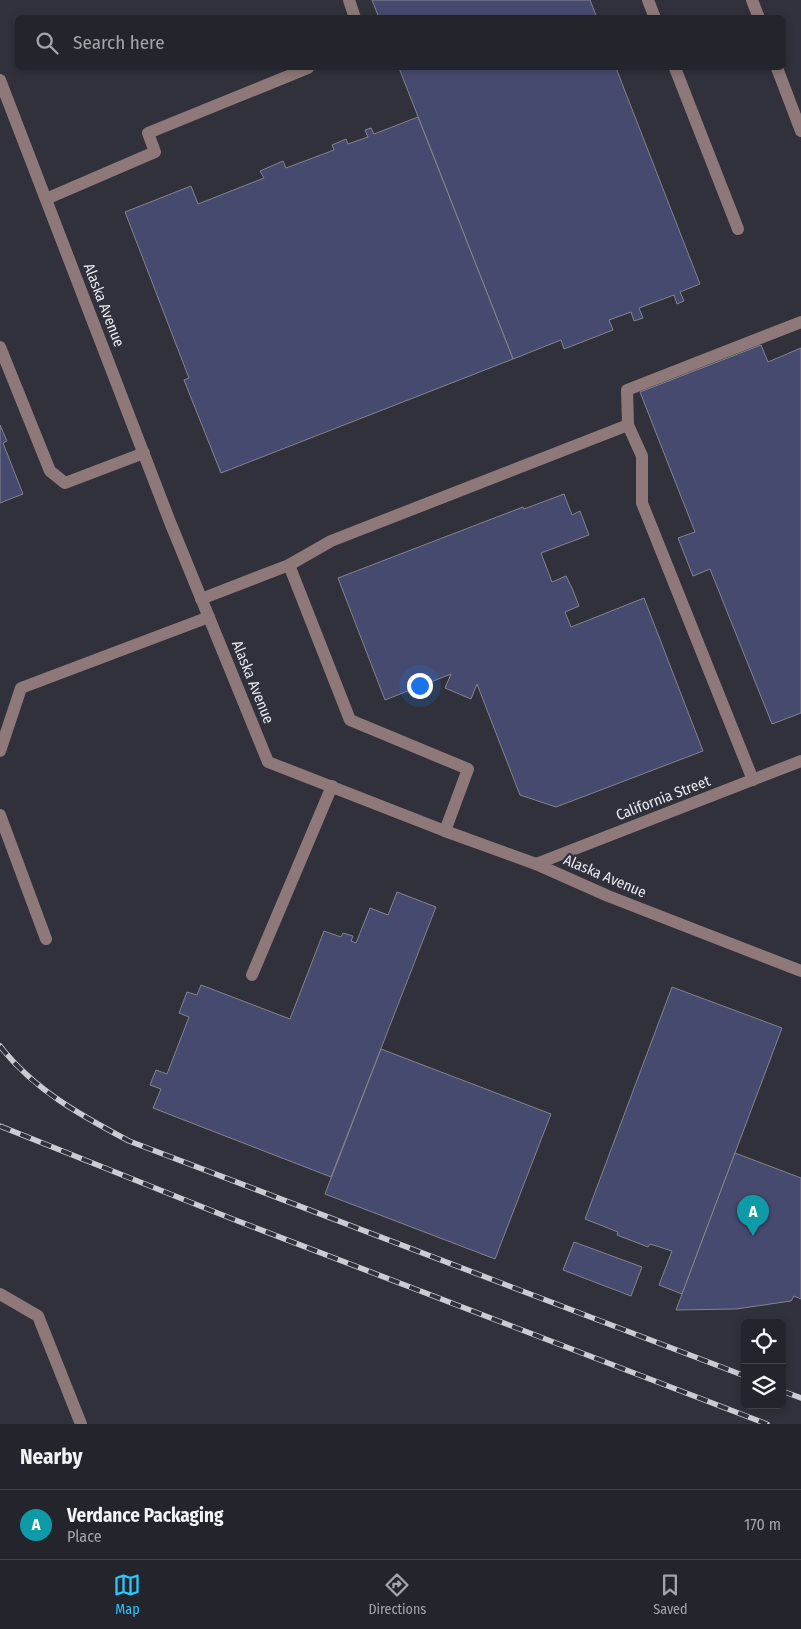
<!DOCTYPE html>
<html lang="en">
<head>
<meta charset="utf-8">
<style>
  body { margin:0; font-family:"Fira Sans Condensed",sans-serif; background:#2c2d34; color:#f1f3f6 }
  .controls { position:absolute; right:15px; bottom:15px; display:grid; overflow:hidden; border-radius:8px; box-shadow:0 2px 8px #0003 }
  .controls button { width:45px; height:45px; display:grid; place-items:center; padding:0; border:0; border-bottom:1px solid #414248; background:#24252c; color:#f1f3f6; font:25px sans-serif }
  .you { position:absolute; left:419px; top:685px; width:18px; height:18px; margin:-12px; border:4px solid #fff; border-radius:50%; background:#1a73e8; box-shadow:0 0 0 8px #1a73e833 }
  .badge { display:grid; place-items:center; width:32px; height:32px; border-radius:50%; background:#28c8ff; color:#fff; font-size:16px; font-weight:700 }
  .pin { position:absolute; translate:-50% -41px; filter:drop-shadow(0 1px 2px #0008) }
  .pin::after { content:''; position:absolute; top:26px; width:18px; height:15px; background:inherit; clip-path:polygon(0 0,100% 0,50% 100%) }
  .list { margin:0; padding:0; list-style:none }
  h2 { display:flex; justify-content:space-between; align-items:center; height:65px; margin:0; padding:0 20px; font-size:21px }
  h2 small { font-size:16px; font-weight:400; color:#a3a5a9 }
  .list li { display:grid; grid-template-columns:32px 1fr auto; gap:15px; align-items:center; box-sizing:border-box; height:70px; padding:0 20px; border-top:1px solid #414248 }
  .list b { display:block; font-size:19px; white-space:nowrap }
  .list p { margin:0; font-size:16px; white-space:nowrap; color:#a3a5a9 }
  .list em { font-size:16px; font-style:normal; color:#a3a5a9 }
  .icon { flex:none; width:28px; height:28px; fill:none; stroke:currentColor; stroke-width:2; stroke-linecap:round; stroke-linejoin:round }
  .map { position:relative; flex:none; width:801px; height:1424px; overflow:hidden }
  .search { position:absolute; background:#24252c; box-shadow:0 2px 8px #0003; left:15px; right:15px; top:15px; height:55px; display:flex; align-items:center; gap:12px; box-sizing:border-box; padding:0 18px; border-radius:8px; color:#a3a5a9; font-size:19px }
  .sheet { height:135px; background:#24252c }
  nav { display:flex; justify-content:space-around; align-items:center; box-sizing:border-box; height:70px; border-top:1px solid #414248; background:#24252c; font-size:14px; color:#a3a5a9 }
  nav a { display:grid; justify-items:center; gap:2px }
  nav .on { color:#28c8ff }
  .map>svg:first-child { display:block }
  .building { fill:#474a6f; stroke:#83848f }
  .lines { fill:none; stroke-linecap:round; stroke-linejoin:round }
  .minor { stroke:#8e7879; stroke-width:12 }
  .rail-casing { stroke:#cbccd2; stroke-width:5.5 }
  .rail { stroke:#30313a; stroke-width:4; stroke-dasharray:11; stroke-linecap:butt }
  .labels { text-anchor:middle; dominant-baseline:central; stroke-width:4.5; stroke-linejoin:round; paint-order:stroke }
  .street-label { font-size:15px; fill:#e9eaf0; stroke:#30313a }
</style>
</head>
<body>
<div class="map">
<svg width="801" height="1424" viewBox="0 0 801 1424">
  <rect width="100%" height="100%" fill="#30313a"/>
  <!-- building -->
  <g class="building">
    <polygon points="372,0 590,0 597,18 379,18"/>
    <polygon points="399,68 616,68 700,284 680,292 684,301 677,304 674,295 639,308 643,318 634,321 631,312 609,320 613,330 564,349 561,340 513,359"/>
    <polygon points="418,117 513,359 221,473 184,380 189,378 125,212 191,186 198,204 264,178 260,171 283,161 286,168 334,150 332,145 346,139 348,144 368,137 365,130 371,128 374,134"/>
    <polygon points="761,345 768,362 801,348 801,713 772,724 710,569 693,576 678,538 695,532 640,392"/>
    <polygon points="0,425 7,441 3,443 23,494 0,503"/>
    <polygon points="564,494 572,515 580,511 589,535 541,553 552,582 566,576 572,588 579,606 565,612 571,627 644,598 703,751 556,807 520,795 477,684 471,699 445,688 451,674 385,700 338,578 523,507 524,509"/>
    <polygon points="397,892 436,907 331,1177 153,1108 161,1089 150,1085 156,1070 167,1074 189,1017 179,1013 187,992 197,995 201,985 290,1019 324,931 341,937 343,933 353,936 351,941 356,943 370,908 388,915"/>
    <polygon points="672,987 782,1028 682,1294 659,1285 672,1251 650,1244 648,1247 617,1235 618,1232 585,1219"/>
    <polygon points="381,1049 551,1114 495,1259 325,1194"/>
    <polygon points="735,1153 801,1178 801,1299 794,1296 791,1301 736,1309 676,1310"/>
    <polygon points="574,1242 642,1267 631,1296 563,1270"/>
  </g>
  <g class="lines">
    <!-- minor -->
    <g class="minor">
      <polyline points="349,0 355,18"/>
      <polyline points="648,0 655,18"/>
      <polyline points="752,0 759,18"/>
      <polyline points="675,68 738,229"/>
      <polyline points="777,68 801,131"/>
      <polyline points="0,80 170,522 268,762 445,831 536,864 608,896 801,971"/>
      <polyline points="46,199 155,152 148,133 308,68"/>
      <polyline points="0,347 50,471 65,483 144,453"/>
      <polyline points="628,425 627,390 801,322"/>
      <polyline points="289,565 331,541 628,425 642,456 642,503 753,780"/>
      <polyline points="201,599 289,565 350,720 468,769 445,831"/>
      <polyline points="0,751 21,688 209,617"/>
      <polyline points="0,815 46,939"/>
      <polyline points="536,864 801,761"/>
      <polyline points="252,975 332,786"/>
      <polyline points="0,1294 38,1316 81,1424"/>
    </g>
    <defs>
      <g id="rail">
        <path d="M0,1046C34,1090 82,1116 129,1141L745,1376"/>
        <polyline points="0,1126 230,1218 767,1424"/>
        <polyline points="782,1391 801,1398"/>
      </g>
    </defs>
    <!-- rail casing -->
    <use href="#rail" class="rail-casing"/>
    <!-- rail -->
    <use href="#rail" class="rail"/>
  </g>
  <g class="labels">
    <!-- street labels -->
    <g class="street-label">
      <text transform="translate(104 305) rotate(69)">Alaska Avenue</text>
      <text transform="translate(253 682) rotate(68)">Alaska Avenue</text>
      <text transform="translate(663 798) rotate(-21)">California Street</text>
      <text transform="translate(605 876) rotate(23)">Alaska Avenue</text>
    </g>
  </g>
</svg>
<div class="controls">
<button><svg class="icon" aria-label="locate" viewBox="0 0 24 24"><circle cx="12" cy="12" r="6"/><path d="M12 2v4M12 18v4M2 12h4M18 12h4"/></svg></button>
<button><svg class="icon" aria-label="layers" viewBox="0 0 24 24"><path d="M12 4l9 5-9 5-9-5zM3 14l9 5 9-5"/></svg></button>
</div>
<div class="you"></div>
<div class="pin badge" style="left:753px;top:1236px;background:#0f9aa8">A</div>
<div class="search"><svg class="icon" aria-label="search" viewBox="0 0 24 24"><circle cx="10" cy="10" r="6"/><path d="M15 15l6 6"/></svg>Search here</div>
</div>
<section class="sheet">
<h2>Nearby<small></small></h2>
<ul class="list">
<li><span class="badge" style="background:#0f9aa8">A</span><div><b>Verdance Packaging</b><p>Place</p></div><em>170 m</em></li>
</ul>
</section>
<nav>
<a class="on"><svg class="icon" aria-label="map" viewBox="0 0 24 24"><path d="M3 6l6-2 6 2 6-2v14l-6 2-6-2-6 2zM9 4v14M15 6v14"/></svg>Map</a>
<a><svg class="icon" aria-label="directions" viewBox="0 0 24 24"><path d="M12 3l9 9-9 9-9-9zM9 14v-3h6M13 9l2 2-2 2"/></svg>Directions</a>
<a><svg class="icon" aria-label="saved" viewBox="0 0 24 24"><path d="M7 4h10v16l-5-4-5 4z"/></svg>Saved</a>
</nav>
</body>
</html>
